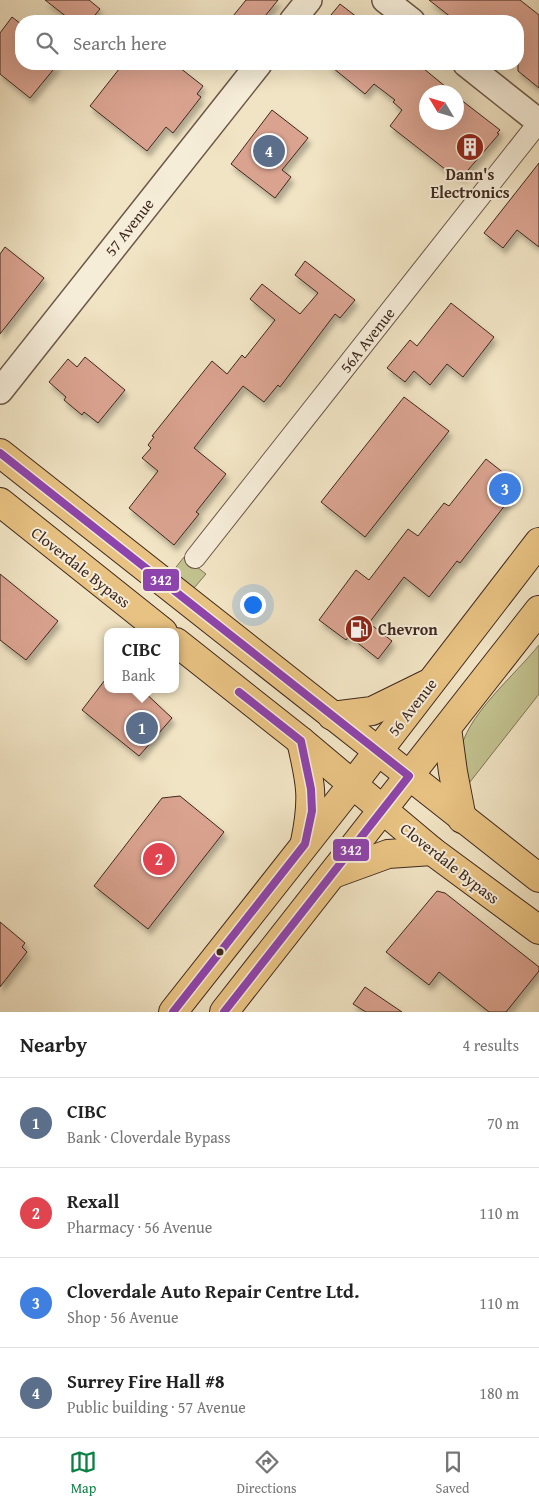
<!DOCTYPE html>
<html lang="en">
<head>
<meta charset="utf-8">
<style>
  body { margin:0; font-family:"Gentium Book Plus",serif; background:#f2f2f2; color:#222 }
  .compass { position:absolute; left:419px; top:85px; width:45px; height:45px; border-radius:50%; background:#fff; box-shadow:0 5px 20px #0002; rotate:308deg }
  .you { position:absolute; left:252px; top:604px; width:18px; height:18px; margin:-12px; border:4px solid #fff; border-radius:50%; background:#1a73e8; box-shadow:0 0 0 8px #1a73e833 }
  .badge { display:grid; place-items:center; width:32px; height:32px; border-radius:50%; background:#0b8043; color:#fff; font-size:16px; font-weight:700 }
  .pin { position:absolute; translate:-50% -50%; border:2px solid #fff; box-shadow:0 1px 5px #0006 }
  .popup { position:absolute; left:104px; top:628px; width:75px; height:65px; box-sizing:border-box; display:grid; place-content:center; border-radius:10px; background:#fff; filter:drop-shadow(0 1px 4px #0005); font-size:16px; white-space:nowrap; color:#767676 }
  .popup b { font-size:19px; color:#222 }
  .popup::after { content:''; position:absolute; left:50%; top:100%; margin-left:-10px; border:10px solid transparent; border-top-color:#fff }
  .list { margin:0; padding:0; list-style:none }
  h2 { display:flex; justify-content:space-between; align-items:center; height:65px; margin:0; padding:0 20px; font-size:21px }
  h2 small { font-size:16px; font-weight:400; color:#767676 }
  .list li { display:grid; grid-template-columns:32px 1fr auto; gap:15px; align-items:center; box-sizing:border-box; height:90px; padding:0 20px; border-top:1px solid #e0e0e0 }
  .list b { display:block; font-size:19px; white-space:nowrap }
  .list p { margin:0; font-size:16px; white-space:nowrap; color:#767676 }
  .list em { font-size:16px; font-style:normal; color:#767676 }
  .icon { flex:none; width:28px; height:28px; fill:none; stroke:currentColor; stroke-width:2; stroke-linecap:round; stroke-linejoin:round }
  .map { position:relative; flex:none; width:539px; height:1012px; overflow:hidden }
  .search { position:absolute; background:#fff; box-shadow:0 5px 20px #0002; left:15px; right:15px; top:15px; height:55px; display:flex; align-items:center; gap:12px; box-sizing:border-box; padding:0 18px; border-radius:20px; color:#767676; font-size:19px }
  .sheet { height:425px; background:#fff }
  nav { display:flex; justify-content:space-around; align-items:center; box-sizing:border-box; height:70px; border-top:1px solid #e0e0e0; background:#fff; font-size:14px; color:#767676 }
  nav a { display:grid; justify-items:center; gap:2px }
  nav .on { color:#0b8043 }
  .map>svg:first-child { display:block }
  .green { fill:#c2c28f; stroke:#807557 }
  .building { fill:#daa390; stroke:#3e281f; filter:url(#shadow) }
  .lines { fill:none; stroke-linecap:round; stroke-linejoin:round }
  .minor-casing { stroke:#6b5748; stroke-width:22 }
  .tertiary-casing { stroke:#6b5748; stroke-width:28 }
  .trunk-casing { stroke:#3e281f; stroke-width:30 }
  .minor { stroke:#f6edd9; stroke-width:20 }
  .tertiary { stroke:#f6edd9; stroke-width:25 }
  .trunk { stroke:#e8c282; stroke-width:28 }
  .bus-1-casing { stroke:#f6edd9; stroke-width:11 }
  .bus-1 { stroke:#8e44ad; stroke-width:8 }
  .bus-dot { fill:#3e281f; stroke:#f6edd9; stroke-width:2 }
  .labels { text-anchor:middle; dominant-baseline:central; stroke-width:4; stroke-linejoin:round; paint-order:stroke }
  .poi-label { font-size:16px; font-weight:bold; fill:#3e281f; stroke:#f6edd9 }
  .street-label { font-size:16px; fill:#3e281f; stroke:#f6edd9 }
  .line-badge { stroke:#f6edd9; stroke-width:2 }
  .badge-label { font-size:14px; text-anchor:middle; font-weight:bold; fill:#fff }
</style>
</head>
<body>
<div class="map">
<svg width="539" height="1012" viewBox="0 0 539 1012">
  <defs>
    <filter id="shadow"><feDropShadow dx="3" dy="5.5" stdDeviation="2.5" flood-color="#0004"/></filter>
  </defs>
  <rect width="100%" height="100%" fill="#f1e4c4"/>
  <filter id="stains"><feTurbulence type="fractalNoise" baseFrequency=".004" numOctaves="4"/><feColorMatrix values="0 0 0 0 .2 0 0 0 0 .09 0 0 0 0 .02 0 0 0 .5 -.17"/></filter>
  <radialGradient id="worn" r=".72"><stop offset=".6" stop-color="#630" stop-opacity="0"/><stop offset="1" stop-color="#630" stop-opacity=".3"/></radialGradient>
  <!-- green -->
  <g class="green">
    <polygon points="184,557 206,574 194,588 173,571"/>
    <path d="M539,645V694L466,787C465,776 461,764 461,753C462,719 518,672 539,645Z"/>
  </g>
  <!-- building -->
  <g class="building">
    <polygon points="45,0 89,0 100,9 90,21 72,21"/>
    <polygon points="246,0 278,0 261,21 229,21"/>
    <polygon points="429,0 520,0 539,15 539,88 518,71 518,21 456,21"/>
    <polygon points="340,4 362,21 326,21"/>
    <polygon points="12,17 21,24 21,64 58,64 30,98 0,74 0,33"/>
    <polygon points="123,64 175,64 203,86 197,94 201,97 173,133 166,127 147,151 90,106"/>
    <polygon points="328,64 418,64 452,92 426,92 426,122 456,122 456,96 500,130 497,133 499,134 462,177 452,170 450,173 390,126 402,110 393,102 395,100 374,84 365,94"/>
    <polygon points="272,110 308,138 282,170 291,177 275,198 231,164"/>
    <polygon points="539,163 539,247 517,230 503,248 484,233"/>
    <polygon points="5,247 44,278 0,334 0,254"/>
    <polygon points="305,261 355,300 340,318 335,314 280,387 278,385 264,402 243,386 194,448 226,474 196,512 199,514 174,545 129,508 158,471 142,458 151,448 148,445 154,437 152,436 212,361 227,374 242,355 245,358 275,320 250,299 262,284 300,314 318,293 295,275"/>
    <polygon points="451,303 494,337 463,377 447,364 430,385 414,371 405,382 387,368 410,340 417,346"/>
    <polygon points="85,357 125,390 98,423 84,412 82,415 64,400 66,397 49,382 68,359 77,367"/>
    <polygon points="404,397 449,431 365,537 321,502"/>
    <polygon points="486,459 520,486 460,563 457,561 429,597 404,577 369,623 392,641 378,659 349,636 346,640 319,620 356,570 369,580 408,529 418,536 444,503 449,506"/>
    <polygon points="0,574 58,621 26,660 0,640"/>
    <polygon points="108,676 108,689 141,689 172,718 139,756 82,710"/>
    <polygon points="180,796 224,832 148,929 94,886 162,798"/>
    <polygon points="437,891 445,893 539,967 539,971 506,1012 489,1012 439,972 429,985 386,952"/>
    <polygon points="0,922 25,943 22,947 27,952 0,987"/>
    <polygon points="365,987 402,1012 366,1012 353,1004"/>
  </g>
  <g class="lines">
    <defs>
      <polyline id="minor" points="195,558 539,122"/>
      <g id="tertiary">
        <polyline points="385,0 412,21"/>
        <polyline points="292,21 309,0"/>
        <polyline points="466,64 539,122"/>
        <polyline points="0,391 259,64"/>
      </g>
      <g id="trunk">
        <polyline points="0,453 539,878"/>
        <polyline points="0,502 163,632"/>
        <polyline points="176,642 301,741 432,851 539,930"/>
        <polyline points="332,716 372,711 427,684"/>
        <polyline points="447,728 453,772 462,819"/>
        <path d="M301,741C311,783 314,799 305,842"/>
        <polyline points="333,874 388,854 432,851"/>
        <polyline points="173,1012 352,785 539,542"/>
        <polyline points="224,1012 539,610"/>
      </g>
    </defs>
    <!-- minor casing -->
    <use href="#minor" class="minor-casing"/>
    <!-- tertiary casing -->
    <use href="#tertiary" class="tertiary-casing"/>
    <!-- trunk casing -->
    <use href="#trunk" class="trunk-casing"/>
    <!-- minor -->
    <use href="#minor" class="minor"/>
    <!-- tertiary -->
    <use href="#tertiary" class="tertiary"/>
    <!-- trunk -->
    <use href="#trunk" class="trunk"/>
    <defs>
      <g id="bus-1">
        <polyline points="0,453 409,776 224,1012"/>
        <polyline points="173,1012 305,844 312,811 311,789 301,741 239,692"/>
      </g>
    </defs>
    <!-- bus-1 casing -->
    <use href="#bus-1" class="bus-1-casing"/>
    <!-- bus-1 -->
    <use href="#bus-1" class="bus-1"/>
  </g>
  <!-- icons -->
  <defs>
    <symbol id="building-disc" viewBox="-11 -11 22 22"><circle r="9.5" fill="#8f2418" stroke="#f6edd9"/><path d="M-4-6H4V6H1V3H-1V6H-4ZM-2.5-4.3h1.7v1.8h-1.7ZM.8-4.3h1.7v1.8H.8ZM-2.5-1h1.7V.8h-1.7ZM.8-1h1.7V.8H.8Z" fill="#fff"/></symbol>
    <symbol id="fuel-disc" viewBox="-11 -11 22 22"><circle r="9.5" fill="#8f2418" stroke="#f6edd9"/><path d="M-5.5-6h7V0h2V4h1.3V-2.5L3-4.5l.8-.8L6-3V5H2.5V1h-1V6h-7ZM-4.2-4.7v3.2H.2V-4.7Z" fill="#fff"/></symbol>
  </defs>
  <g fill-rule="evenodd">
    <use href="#building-disc" x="454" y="131" width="32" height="32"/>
    <use href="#fuel-disc" x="343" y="613" width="32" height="32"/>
  </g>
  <!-- markers -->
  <circle class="bus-dot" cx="220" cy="952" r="4.5"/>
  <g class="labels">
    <!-- poi labels -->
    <g class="poi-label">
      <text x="470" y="174">Dann's<tspan x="470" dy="18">Electronics</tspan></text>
      <text x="378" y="629" text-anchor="start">Chevron</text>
    </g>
    <!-- street labels -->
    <g class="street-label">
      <text transform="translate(129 227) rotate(-52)">57 Avenue</text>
      <text transform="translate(367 340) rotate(-52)">56A Avenue</text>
      <text transform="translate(81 567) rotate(38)">Cloverdale Bypass</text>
      <text transform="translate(412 707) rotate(-52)">56 Avenue</text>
      <text transform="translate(450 863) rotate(38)">Cloverdale Bypass</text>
    </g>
  </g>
  <g class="line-badge">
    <rect x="142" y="568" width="38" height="24" rx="5" fill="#8e44ad"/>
    <rect x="332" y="838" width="38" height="24" rx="5" fill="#8e44ad"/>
  </g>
  <g class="badge-label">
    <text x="161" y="585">342</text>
    <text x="351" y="855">342</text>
  </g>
  <rect width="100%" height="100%" filter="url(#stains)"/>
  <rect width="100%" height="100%" fill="url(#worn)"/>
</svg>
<svg class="compass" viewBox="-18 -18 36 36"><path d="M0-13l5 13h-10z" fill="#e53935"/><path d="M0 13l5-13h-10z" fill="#767676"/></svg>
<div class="you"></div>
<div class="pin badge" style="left:142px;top:728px;background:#5c6f8a">1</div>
<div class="popup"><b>CIBC</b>Bank</div>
<div class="pin badge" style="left:159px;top:859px;background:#e0444e">2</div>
<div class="pin badge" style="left:505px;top:489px;background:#3f7fe0">3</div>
<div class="pin badge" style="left:269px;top:151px;background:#5c6f8a">4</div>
<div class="search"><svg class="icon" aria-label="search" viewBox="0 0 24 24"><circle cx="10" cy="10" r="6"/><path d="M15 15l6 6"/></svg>Search here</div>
</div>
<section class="sheet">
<h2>Nearby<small>4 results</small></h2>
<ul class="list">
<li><span class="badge" style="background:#5c6f8a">1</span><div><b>CIBC</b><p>Bank · Cloverdale Bypass</p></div><em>70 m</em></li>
<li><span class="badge" style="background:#e0444e">2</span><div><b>Rexall</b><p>Pharmacy · 56 Avenue</p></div><em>110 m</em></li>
<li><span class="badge" style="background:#3f7fe0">3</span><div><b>Cloverdale Auto Repair Centre Ltd.</b><p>Shop · 56 Avenue</p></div><em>110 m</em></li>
<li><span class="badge" style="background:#5c6f8a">4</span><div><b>Surrey Fire Hall #8</b><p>Public building · 57 Avenue</p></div><em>180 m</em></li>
</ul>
</section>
<nav>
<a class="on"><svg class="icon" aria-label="map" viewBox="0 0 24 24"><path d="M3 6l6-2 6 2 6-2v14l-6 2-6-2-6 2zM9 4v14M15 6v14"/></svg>Map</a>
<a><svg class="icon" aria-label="directions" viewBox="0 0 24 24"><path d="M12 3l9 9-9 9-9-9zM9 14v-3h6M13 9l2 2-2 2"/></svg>Directions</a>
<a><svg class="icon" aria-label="saved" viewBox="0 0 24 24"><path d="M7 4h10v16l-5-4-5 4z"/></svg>Saved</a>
</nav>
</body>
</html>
